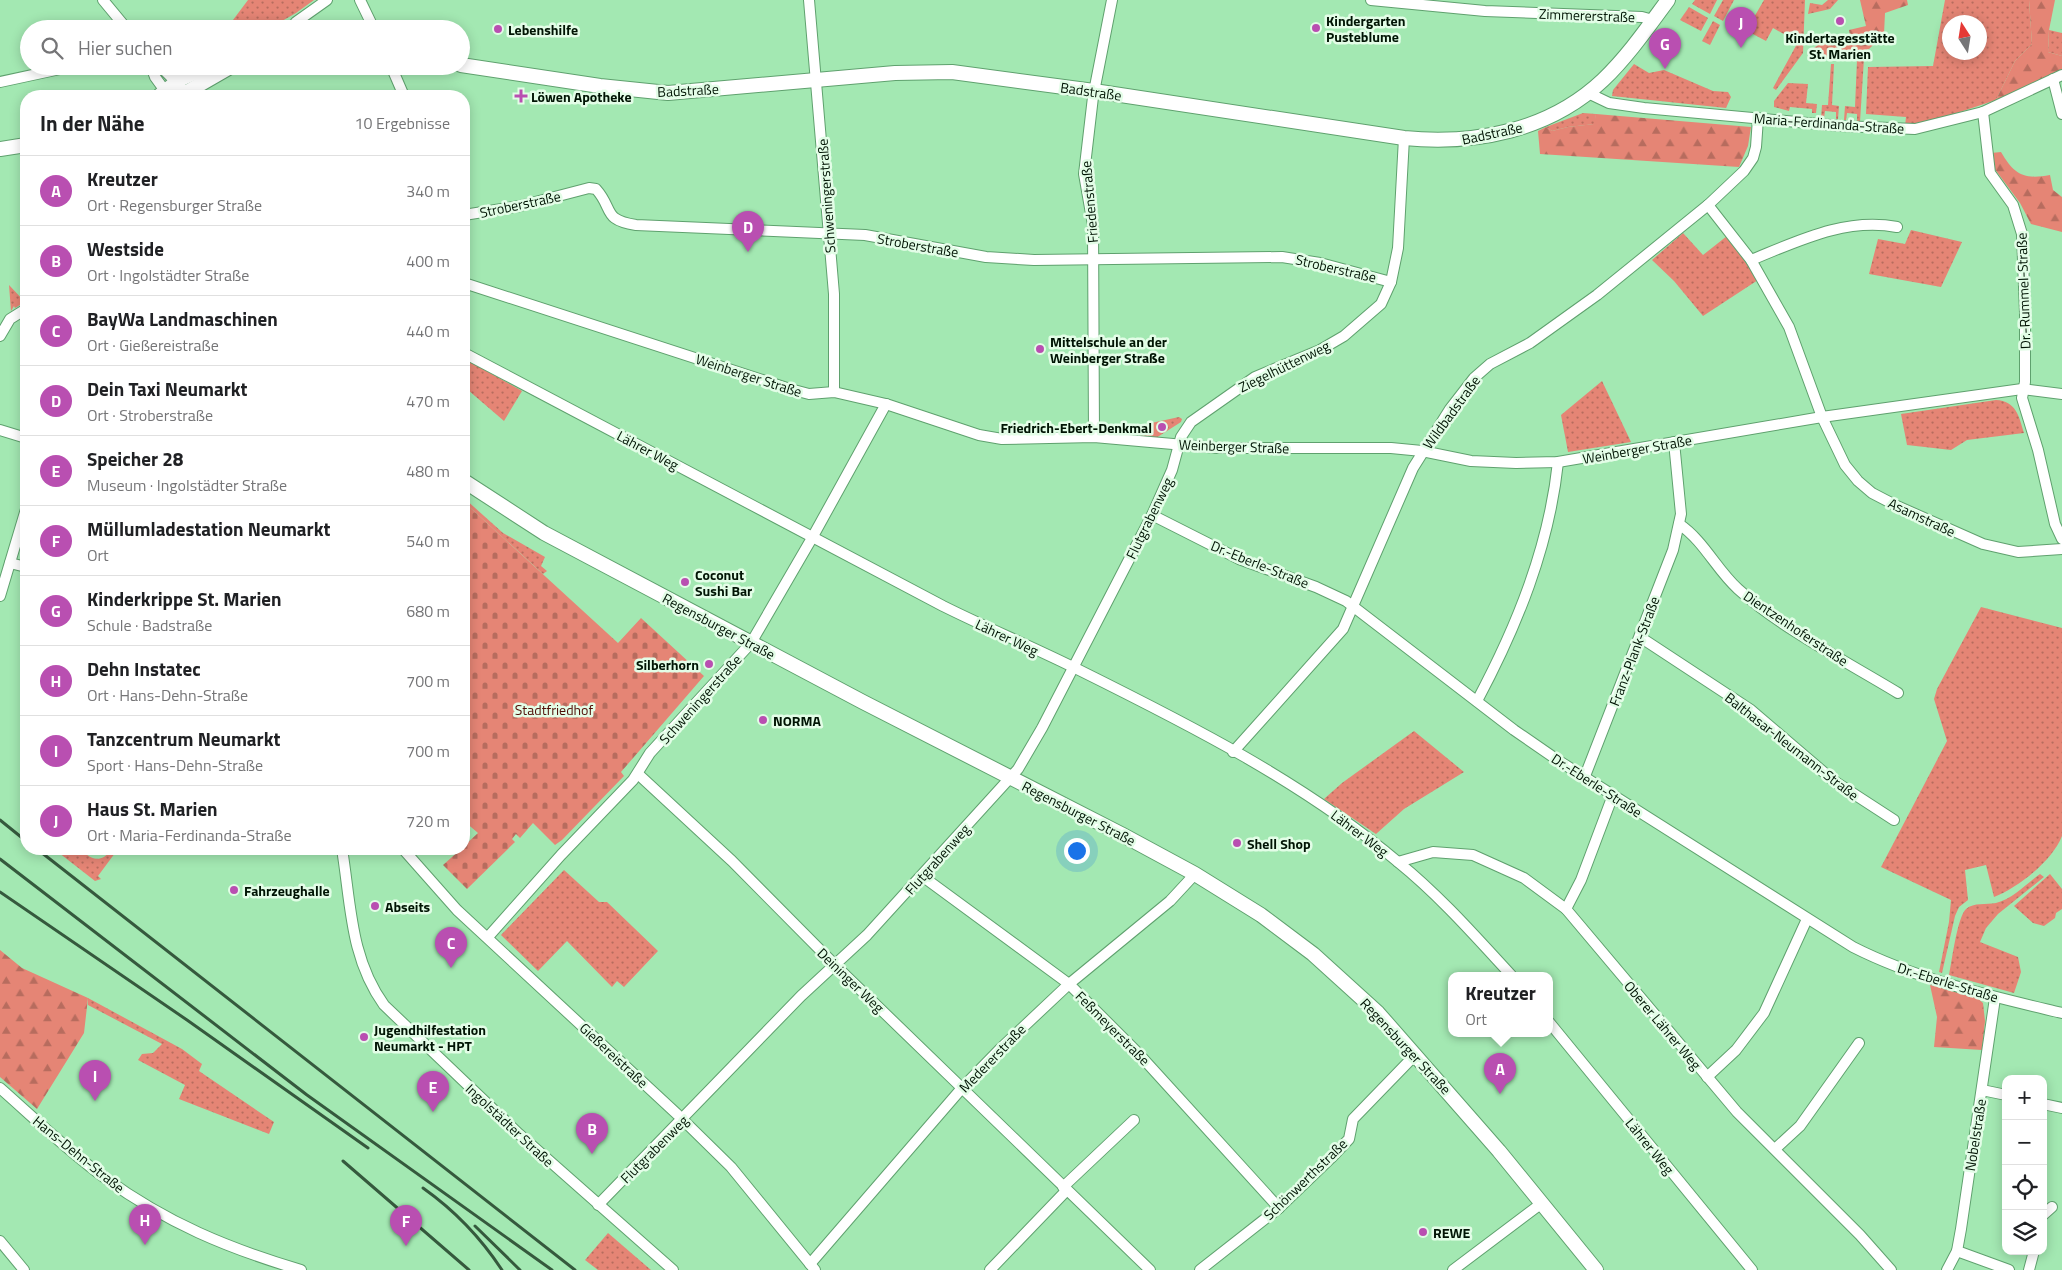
<!DOCTYPE html>
<html lang="de">
<head>
<meta charset="utf-8">
<style>
  body { margin:0; font-family:"Titillium Web",sans-serif; background:#f6f6f6; color:#202124 }
  .controls { position:absolute; right:15px; bottom:15px; display:grid; overflow:hidden; border-radius:10px; box-shadow:0 2px 12px #0003 }
  .controls button { width:45px; height:45px; display:grid; place-items:center; padding:0; border:0; border-bottom:1px solid #e0e0e0; background:#fff; color:#202124; font:25px sans-serif }
  .compass { position:absolute; left:1942px; top:15px; width:45px; height:45px; border-radius:50%; background:#fff; box-shadow:0 2px 12px #0003; rotate:348deg }
  .you { position:absolute; left:1076px; top:850px; width:18px; height:18px; margin:-12px; border:4px solid #fff; border-radius:50%; background:#1a73e8; box-shadow:0 0 0 8px #1a73e833 }
  .badge { display:grid; place-items:center; width:32px; height:32px; border-radius:50%; background:#b94fb1; color:#fff; font-size:16px; font-weight:700 }
  .pin { position:absolute; translate:-50% -41px; filter:drop-shadow(0 1px 2px #0008) }
  .pin::after { content:''; position:absolute; top:26px; width:18px; height:15px; background:inherit; clip-path:polygon(0 0,100% 0,50% 100%) }
  .popup { position:absolute; left:1448px; top:972px; width:105px; height:65px; box-sizing:border-box; display:grid; place-content:center; border-radius:10px; background:#fff; filter:drop-shadow(0 1px 4px #0005); font-size:16px; white-space:nowrap; color:#757577 }
  .popup b { font-size:19px; color:#202124 }
  .popup::after { content:''; position:absolute; left:50%; top:100%; margin-left:-10px; border:10px solid transparent; border-top-color:#fff }
  .list { margin:0; padding:0; list-style:none }
  h2 { display:flex; justify-content:space-between; align-items:center; height:65px; margin:0; padding:0 20px; font-size:21px }
  h2 small { font-size:16px; font-weight:400; color:#757577 }
  .list li { display:grid; grid-template-columns:32px 1fr auto; gap:15px; align-items:center; box-sizing:border-box; height:70px; padding:0 20px; border-top:1px solid #e0e0e0 }
  .list b { display:block; font-size:19px; white-space:nowrap }
  .list p { margin:0; font-size:16px; white-space:nowrap; color:#757577 }
  .list em { font-size:16px; font-style:normal; color:#757577 }
  .icon { flex:none; width:28px; height:28px; fill:none; stroke:currentColor; stroke-width:2; stroke-linecap:round; stroke-linejoin:round }
  .map { position:relative; flex:none; width:2062px; height:1270px; overflow:hidden }
  .search { position:absolute; background:#fff; box-shadow:0 2px 12px #0003; left:20px; top:20px; width:450px; height:55px; display:flex; align-items:center; gap:12px; box-sizing:border-box; padding:0 18px; border-radius:28px; color:#757577; font-size:19px }
  .panel { position:absolute; background:#fff; box-shadow:0 2px 12px #0003; left:20px; top:90px; width:450px; height:765px; border-radius:20px }
  .map>svg:first-child { display:block }
  .grass { fill:url(#grass-dots); fill-rule:evenodd }
  .forest { fill:url(#forest-firs) }
  .cemetery { fill:url(#cemetery-stones) }
  .lines { fill:none; stroke-linecap:round; stroke-linejoin:round }
  .minor-casing { stroke:#5fa16e; stroke-width:12 }
  .major-casing { stroke:#5fa16e; stroke-width:16 }
  .minor { stroke:#fff; stroke-width:10 }
  .major { stroke:#fff; stroke-width:14 }
  .rail { stroke:#35593d; stroke-width:3 }
  .poi-dot { fill:#b94fb1; stroke:#e3fde7; stroke-width:2 }
  .labels { text-anchor:middle; dominant-baseline:central; stroke-width:5; stroke-linejoin:round; paint-order:stroke }
  .street-label { font-size:14px; fill:#001404; stroke:#e3fde7 }
  .poi-label { font-size:14px; font-weight:bold; fill:#001404; stroke:#e3fde7; text-anchor:start }
  .park-label { font-size:14px; fill:#4f0e07; stroke:#e3fde7 }
</style>
</head>
<body>
<div class="map">
<svg width="2062" height="1270" viewBox="0 0 2062 1270">
  <defs>
    <pattern id="grass-dots" width="8" height="8" patternUnits="userSpaceOnUse" patternTransform="scale(1.25)"><rect width="8" height="8" fill="#e58575"/><path d="M2 2h.1M6 6h.1" fill="none" stroke="#b76c5e" stroke-width="1.8" stroke-linecap="round"/></pattern>
    <pattern id="forest-firs" width="22" height="20" patternUnits="userSpaceOnUse" patternTransform="scale(1.25)"><rect width="22" height="20" fill="#e58575"/><path d="M5 1l3.5 6h-7zM16 11l3.5 6h-7z" fill="#b76c5e"/></pattern>
    <pattern id="cemetery-stones" width="16" height="16" patternUnits="userSpaceOnUse" patternTransform="scale(1.25)"><rect width="16" height="16" fill="#e58575"/><path d="M2 7V4a2 2 0 0 1 4 0v3zM10 15v-3a2 2 0 0 1 4 0v3z" fill="#b76c5e"/></pattern>
  </defs>
  <rect width="100%" height="100%" fill="#a3e8b2"/>
  <!-- grass -->
  <g class="grass">
    <polygon points="248,0 314,0 296,13 268,29 220,29 233,20"/>
    <polygon points="1695,0 1717,0 1710,14 1692,4"/>
    <polygon points="1723,0 1734,0 1723,21 1714,16"/>
    <polygon points="1764,0 1805,0 1803,53 1776,90 1773,88 1798,42 1773,28 1766,41 1751,33 1756,23 1753,19"/>
    <polygon points="1828,0 1838,0 1830,9 1808,14 1810,3 1822,5"/>
    <path d="M1945,0H2029L2032,44L2015,61L1996,100L1945,117L1905,126L1906,117L1866,114L1868,67L1933,66ZM1950,22H1980V52H1950Z"/>
    <polygon points="1689,7 1708,18 1701,31 1680,20"/>
    <polygon points="1713,21 1720,25 1710,45 1702,41"/>
    <polygon points="2049,30 2062,33 2062,56 2048,52"/>
    <path d="M1829,39L1834,57L1815,61L1809,59C1809,48 1820,44 1829,39Z"/>
    <polygon points="1864,58 1860,122 1857,121 1857,114 1847,113 1846,120 1844,120 1845,106 1855,107 1857,60"/>
    <polygon points="1634,64 1649,73 1664,70 1713,91 1728,92 1731,97 1726,108 1612,96 1613,90"/>
    <polygon points="1831,64 1834,64 1832,105 1839,106 1838,119 1836,119 1836,112 1825,111 1824,118 1821,118 1822,105 1828,105"/>
    <polygon points="1788,83 1808,84 1806,103 1817,104 1816,113 1812,113 1812,109 1790,107 1789,111 1774,107 1774,101"/>
    <polygon points="1583,113 1596,114 1595,124 1568,127 1552,131 1546,127"/>
    <polygon points="1911,230 1962,242 1941,287 1869,274 1878,239 1905,244"/>
    <polygon points="1683,233 1703,255 1727,236 1758,280 1703,316 1674,281 1652,260"/>
    <polygon points="9,285 25,302 15,308 14,306 11,311"/>
    <polygon points="464,358 522,391 504,421 468,390 464,394"/>
    <polygon points="1602,381 1631,442 1568,452 1561,415"/>
    <path d="M1996,400C2016,401 2019,416 2024,433L1967,440L1951,450L1907,445L1901,414Z"/>
    <polygon points="1179,417 1182,419 1181,422 1156,438 1105,433"/>
    <polygon points="464,498 503,533 545,557 541,566 547,571 543,574 464,502"/>
    <path d="M1981,607L2062,628V836C2053,860 2018,888 1994,897L1986,865L1965,870L1968,900L1959,907L1955,916L1942,973L1939,972L1949,922L1951,900L1881,867L1947,741L1934,699L1937,689Z"/>
    <polygon points="1414,731 1464,772 1404,809 1376,834 1324,799 1342,783"/>
    <path d="M54,849C60,849 69,847 75,849C90,853 95,869 113,849H118L98,876L101,879L95,881Z"/>
    <polygon points="564,870 599,902 607,902 658,951 624,987 617,981 612,987 567,941 538,971 501,935"/>
    <path d="M2040,874L2044,877L1998,914L1986,928L1980,942L2018,957L2021,972L2014,993L1949,975C1952,961 1957,918 1966,909C1974,902 1986,905 1996,903C2013,899 2026,884 2040,874Z"/>
    <polygon points="2050,874 2062,889 2062,909 2056,913 2055,918 2044,926 2033,923 2014,906"/>
    <polygon points="88,998 182,1049 202,1064 199,1071 274,1122 269,1134 179,1099 185,1085 138,1060 142,1054 153,1053 162,1044 88,1005"/>
    <polygon points="608,1233 651,1270 598,1270 585,1260"/>
  </g>
  <!-- forest -->
  <g class="forest">
    <polygon points="1860,0 1907,0 1908,5 1885,13 1884,34 1869,49 1834,57 1829,39 1850,35 1849,30 1866,26"/>
    <polygon points="2029,0 2055,0 2049,30 2048,52 2062,56 2062,70 1996,100 2015,61 2032,44"/>
    <polygon points="1596,114 1751,127 1748,146 1739,167 1540,154 1538,131 1546,127 1552,131 1568,127 1594,124"/>
    <path d="M2001,152C2014,174 2023,180 2050,175L2053,190L2062,197V232L2031,224L2020,203L1994,168L1991,153Z"/>
    <polygon points="0,950 22,968 88,998 84,1033 37,1109 0,1077"/>
    <polygon points="1930,985 1973,994 1983,1003 1985,1021 1982,1050 1934,1047 1937,1017"/>
  </g>
  <!-- cemetery -->
  <polygon class="cemetery" points="464,502 618,643 641,618 704,676 621,772 624,776 562,840 555,845 533,823 520,838 516,834 512,839 515,842 467,889 443,865 461,849 464,849 464,846 478,833 464,821"/>
  <g class="lines">
    <defs>
      <g id="minor">
        <polyline points="103,0 127,29"/>
        <polyline points="360,0 374,29"/>
        <polyline points="809,0 834,294 834,392"/>
        <polyline points="1371,0 1485,11 1642,17 1653,20"/>
        <polyline points="291,29 296,22 327,0"/>
        <polyline points="151,66 155,77 168,95"/>
        <polyline points="160,66 181,87"/>
        <polyline points="391,66 404,96"/>
        <polyline points="2053,79 2062,114"/>
        <polyline points="0,82 74,66"/>
        <polyline points="1588,93 1609,103 1644,108 1841,126 1915,129 1983,112 2062,75"/>
        <polyline points="1983,112 1990,173 2013,205 2022,234 2025,313 2025,382 2022,398 2038,450 2055,524 2062,539"/>
        <polyline points="1708,205 1751,260 1789,327 1822,417 1845,465 1858,481 1872,493 1897,506 1983,544 2018,552 2062,549"/>
        <path d="M464,215L520,206L589,188L596,189C614,209 602,220 636,225L865,235L986,257L1034,260L1282,257L1320,263L1391,282"/>
        <path d="M1751,260C1798,241 1846,217 1897,227"/>
        <polyline points="464,283 790,389 809,394 834,392 886,404 979,435 1002,439 1094,437 1218,448 1391,448 1422,451 1471,461 1516,463 1558,462 1822,417 2022,389 2062,394"/>
        <polyline points="0,336 10,319 26,309"/>
        <path d="M464,353C624,437 783,523 943,606C987,628 1033,647 1077,669C1188,724 1303,782 1398,862C1440,896 1475,936 1511,975"/>
        <polyline points="0,430 26,438"/>
        <polyline points="1094,437 1093,225 1084,174 1093,97 1112,0"/>
        <path d="M1152,515L1239,559L1316,587L1346,601L1514,730L1559,761L1853,947C1918,980 1991,996 2062,1013"/>
        <path d="M1679,524C1704,541 1716,569 1738,589C1781,628 1847,662 1898,693"/>
        <polyline points="10,563 26,567"/>
        <polyline points="0,596 26,509"/>
        <polyline points="1640,637 1751,710 1834,781 1894,820"/>
        <path d="M1477,701C1517,626 1549,547 1558,462"/>
        <polyline points="1233,752 1343,629 1413,468 1450,409 1474,378 1490,364 1530,343 1597,295 1708,205 1744,171 1753,158 1756,147 1758,118"/>
        <polyline points="638,774 732,861 839,969 1150,1270"/>
        <polyline points="1585,776 1673,550 1681,514 1674,442"/>
        <path d="M342,849C351,904 350,958 384,1005L519,1134L673,1270"/>
        <polyline points="403,849 457,910 678,1115 731,1167 815,1270"/>
        <polyline points="1398,862 1433,852 1473,855 1524,878 1566,909 1737,1112 1860,1235 1891,1270"/>
        <polyline points="922,876 1069,984 1138,1053 1279,1208"/>
        <polyline points="1566,909 1581,880 1613,795"/>
        <polyline points="488,937 561,855 633,780 650,753 751,643 812,538 886,404"/>
        <polyline points="1549,1022 1752,1270"/>
        <polyline points="1707,1077 1736,1050 1764,1013 1807,919"/>
        <path d="M0,1088C34,1118 68,1151 105,1178C167,1223 227,1248 301,1270"/>
        <polyline points="1982,1090 2006,1095"/>
        <polyline points="2043,1104 2062,1108"/>
        <polyline points="1775,1149 1800,1126 1859,1043"/>
        <polyline points="1063,1187 1134,1120"/>
        <polyline points="598,1205 801,996 867,935 1018,769 1042,728 1152,515 1172,470 1181,437 1191,422 1255,377 1320,350 1344,336 1381,304 1391,282 1398,248 1404,138"/>
        <polyline points="2043,1215 2052,1207"/>
        <polyline points="0,1241 24,1270"/>
        <polyline points="1957,1251 2009,1270"/>
        <polyline points="810,1264 962,1088 1001,1048 1069,984 1170,901 1195,874"/>
        <polyline points="990,1270 1066,1191"/>
        <polyline points="1200,1270 1279,1208 1331,1158 1349,1139 1353,1119 1416,1054"/>
        <polyline points="1453,1270 1542,1203"/>
        <polyline points="1947,1270 1957,1251 1961,1229 1995,998"/>
        <polyline points="2029,1270 2034,1251"/>
      </g>
      <g id="major">
        <path d="M461,65L600,86L668,93L895,73L952,72L1094,91L1404,138C1475,145 1549,131 1603,80C1628,56 1648,27 1668,0"/>
        <polyline points="159,96 179,80 209,66"/>
        <polyline points="180,96 232,66"/>
        <polyline points="0,149 26,145"/>
        <polyline points="464,481 544,533 863,702 1121,834 1195,874 1261,915 1313,954 1378,1013 1499,1151 1596,1270"/>
      </g>
    </defs>
    <!-- minor casing -->
    <use href="#minor" class="minor-casing"/>
    <!-- major casing -->
    <use href="#major" class="major-casing"/>
    <!-- minor -->
    <use href="#minor" class="minor"/>
    <!-- major -->
    <use href="#major" class="major"/>
    <!-- rail -->
    <g class="rail">
      <polyline points="0,820 26,841"/>
      <polyline points="37,849 575,1270"/>
      <polyline points="0,859 307,1095 552,1270"/>
      <polyline points="0,892 187,1020 368,1148"/>
      <polyline points="343,1161 469,1270"/>
      <path d="M423,1188C454,1210 481,1238 502,1270"/>
      <polyline points="475,1226 520,1270"/>
    </g>
  </g>
  <!-- markers -->
  <g class="poi-dot">
    <circle cx="1840" cy="21" r="5"/>
    <circle cx="1316" cy="28" r="5"/>
    <circle cx="498" cy="29" r="5"/>
    <path d="M518.5 88.5h5v5h5v5h-5v5h-5v-5h-5v-5h5z"/>
    <circle cx="1040" cy="349" r="5"/>
    <circle cx="1162" cy="427" r="5"/>
    <circle cx="685" cy="582" r="5"/>
    <circle cx="709" cy="664" r="5"/>
    <circle cx="763" cy="720" r="5"/>
    <circle cx="1237" cy="843" r="5"/>
    <circle cx="234" cy="890" r="5"/>
    <circle cx="375" cy="906" r="5"/>
    <circle cx="364" cy="1037" r="5"/>
    <circle cx="1423" cy="1232" r="5"/>
  </g>
  <g class="labels">
    <!-- street labels -->
    <g class="street-label">
      <text transform="translate(1587 15) rotate(2)">Zimmererstraße</text>
      <text transform="translate(688 90) rotate(-3)">Badstraße</text>
      <text transform="translate(1091 91) rotate(8)">Badstraße</text>
      <text transform="translate(1829 123) rotate(4)">Maria-Ferdinanda-Straße</text>
      <text transform="translate(1492 133) rotate(-12)">Badstraße</text>
      <text transform="translate(826 196) rotate(-94)">Schweningerstraße</text>
      <text transform="translate(1089 202) rotate(-95)">Friedenstraße</text>
      <text transform="translate(520 204) rotate(-12)">Stroberstraße</text>
      <text transform="translate(918 245) rotate(10)">Stroberstraße</text>
      <text transform="translate(1336 268) rotate(13)">Stroberstraße</text>
      <text transform="translate(2023 291) rotate(-92)">Dr.-Rummel-Straße</text>
      <text transform="translate(1284 366) rotate(-26)">Ziegelhüttenweg</text>
      <text transform="translate(749 375) rotate(18)">Weinberger Straße</text>
      <text transform="translate(1451 412) rotate(-54)">Wildbadstraße</text>
      <text transform="translate(1234 446) rotate(2)">Weinberger Straße</text>
      <text transform="translate(1637 449) rotate(-10)">Weinberger Straße</text>
      <text transform="translate(648 450) rotate(28)">Lährer Weg</text>
      <text transform="translate(1922 517) rotate(25)">Asamstraße</text>
      <text transform="translate(1149 518) rotate(-64)">Flutgrabenweg</text>
      <text transform="translate(1260 564) rotate(22)">Dr.-Eberle-Straße</text>
      <text transform="translate(719 626) rotate(28)">Regensburger Straße</text>
      <text transform="translate(1796 628) rotate(34)">Dientzenhoferstraße</text>
      <text transform="translate(1007 637) rotate(25)">Lährer Weg</text>
      <text transform="translate(1634 651) rotate(-69)">Franz-Plank-Straße</text>
      <text transform="translate(700 699) rotate(-48)">Schweningerstraße</text>
      <text transform="translate(1792 746) rotate(38)">Balthasar-Neumann-Straße</text>
      <text transform="translate(1597 785) rotate(33)">Dr.-Eberle-Straße</text>
      <text transform="translate(1079 813) rotate(27)">Regensburger Straße</text>
      <text transform="translate(1360 833) rotate(37)">Lährer Weg</text>
      <text transform="translate(937 859) rotate(-48)">Flutgrabenweg</text>
      <text transform="translate(851 980) rotate(44)">Deininger Weg</text>
      <text transform="translate(1948 982) rotate(17)">Dr.-Eberle-Straße</text>
      <text transform="translate(1663 1025) rotate(50)">Oberer Lährer Weg</text>
      <text transform="translate(1113 1028) rotate(45)">Feßmeyerstraße</text>
      <text transform="translate(1406 1046) rotate(47)">Regensburger Straße</text>
      <text transform="translate(614 1055) rotate(43)">Gießereistraße</text>
      <text transform="translate(992 1058) rotate(-46)">Medererstraße</text>
      <text transform="translate(510 1125) rotate(43)">Ingolstädter Straße</text>
      <text transform="translate(1975 1135) rotate(-81)">Nobelstraße</text>
      <text transform="translate(1650 1146) rotate(51)">Lährer Weg</text>
      <text transform="translate(654 1149) rotate(-45)">Flutgrabenweg</text>
      <text transform="translate(79 1154) rotate(39)">Hans-Dehn-Straße</text>
      <text transform="translate(1305 1179) rotate(-44)">Schönwerthstraße</text>
    </g>
    <!-- poi labels -->
    <g class="poi-label">
      <text x="1326" y="20">Kindergarten<tspan x="1326" dy="16">Pusteblume</tspan></text>
      <text x="508" y="29">Lebenshilfe</text>
      <text x="1840" y="37" text-anchor="middle">Kindertagesstätte<tspan x="1840" dy="16">St. Marien</tspan></text>
      <text x="531" y="96">Löwen Apotheke</text>
      <text x="1050" y="341">Mittelschule an der<tspan x="1050" dy="16">Weinberger Straße</tspan></text>
      <text x="1152" y="427" text-anchor="end">Friedrich-Ebert-Denkmal</text>
      <text x="695" y="574">Coconut<tspan x="695" dy="16">Sushi Bar</tspan></text>
      <text x="699" y="664" text-anchor="end">Silberhorn</text>
      <text x="773" y="720">NORMA</text>
      <text x="1247" y="843">Shell Shop</text>
      <text x="244" y="890">Fahrzeughalle</text>
      <text x="385" y="906">Abseits</text>
      <text x="374" y="1029">Jugendhilfestation<tspan x="374" dy="16">Neumarkt - HPT</tspan></text>
      <text x="1433" y="1232">REWE</text>
    </g>
    <!-- park labels -->
    <g class="park-label">
      <text x="554" y="709">Stadtfriedhof</text>
    </g>
  </g>
</svg>
<div class="controls">
<button>+</button>
<button>−</button>
<button><svg class="icon" aria-label="locate" viewBox="0 0 24 24"><circle cx="12" cy="12" r="6"/><path d="M12 2v4M12 18v4M2 12h4M18 12h4"/></svg></button>
<button><svg class="icon" aria-label="layers" viewBox="0 0 24 24"><path d="M12 4l9 5-9 5-9-5zM3 14l9 5 9-5"/></svg></button>
</div>
<svg class="compass" viewBox="-18 -18 36 36"><path d="M0-13l5 13h-10z" fill="#e53935"/><path d="M0 13l5-13h-10z" fill="#757577"/></svg>
<div class="you"></div>
<div class="pin badge" style="left:1500px;top:1094px">A</div>
<div class="popup"><b>Kreutzer</b>Ort</div>
<div class="pin badge" style="left:592px;top:1154px">B</div>
<div class="pin badge" style="left:451px;top:968px">C</div>
<div class="pin badge" style="left:748px;top:252px">D</div>
<div class="pin badge" style="left:433px;top:1112px">E</div>
<div class="pin badge" style="left:406px;top:1246px">F</div>
<div class="pin badge" style="left:1665px;top:69px">G</div>
<div class="pin badge" style="left:145px;top:1245px">H</div>
<div class="pin badge" style="left:95px;top:1101px">I</div>
<div class="pin badge" style="left:1741px;top:48px">J</div>
<div class="search"><svg class="icon" aria-label="search" viewBox="0 0 24 24"><circle cx="10" cy="10" r="6"/><path d="M15 15l6 6"/></svg>Hier suchen</div>
<section class="panel">
<h2>In der Nähe<small>10 Ergebnisse</small></h2>
<ul class="list">
<li><span class="badge">A</span><div><b>Kreutzer</b><p>Ort · Regensburger Straße</p></div><em>340 m</em></li>
<li><span class="badge">B</span><div><b>Westside</b><p>Ort · Ingolstädter Straße</p></div><em>400 m</em></li>
<li><span class="badge">C</span><div><b>BayWa Landmaschinen</b><p>Ort · Gießereistraße</p></div><em>440 m</em></li>
<li><span class="badge">D</span><div><b>Dein Taxi Neumarkt</b><p>Ort · Stroberstraße</p></div><em>470 m</em></li>
<li><span class="badge">E</span><div><b>Speicher 28</b><p>Museum · Ingolstädter Straße</p></div><em>480 m</em></li>
<li><span class="badge">F</span><div><b>Müllumladestation Neumarkt</b><p>Ort</p></div><em>540 m</em></li>
<li><span class="badge">G</span><div><b>Kinderkrippe St. Marien</b><p>Schule · Badstraße</p></div><em>680 m</em></li>
<li><span class="badge">H</span><div><b>Dehn Instatec</b><p>Ort · Hans-Dehn-Straße</p></div><em>700 m</em></li>
<li><span class="badge">I</span><div><b>Tanzcentrum Neumarkt</b><p>Sport · Hans-Dehn-Straße</p></div><em>700 m</em></li>
<li><span class="badge">J</span><div><b>Haus St. Marien</b><p>Ort · Maria-Ferdinanda-Straße</p></div><em>720 m</em></li>
</ul>
</section>
</div>
</body>
</html>
